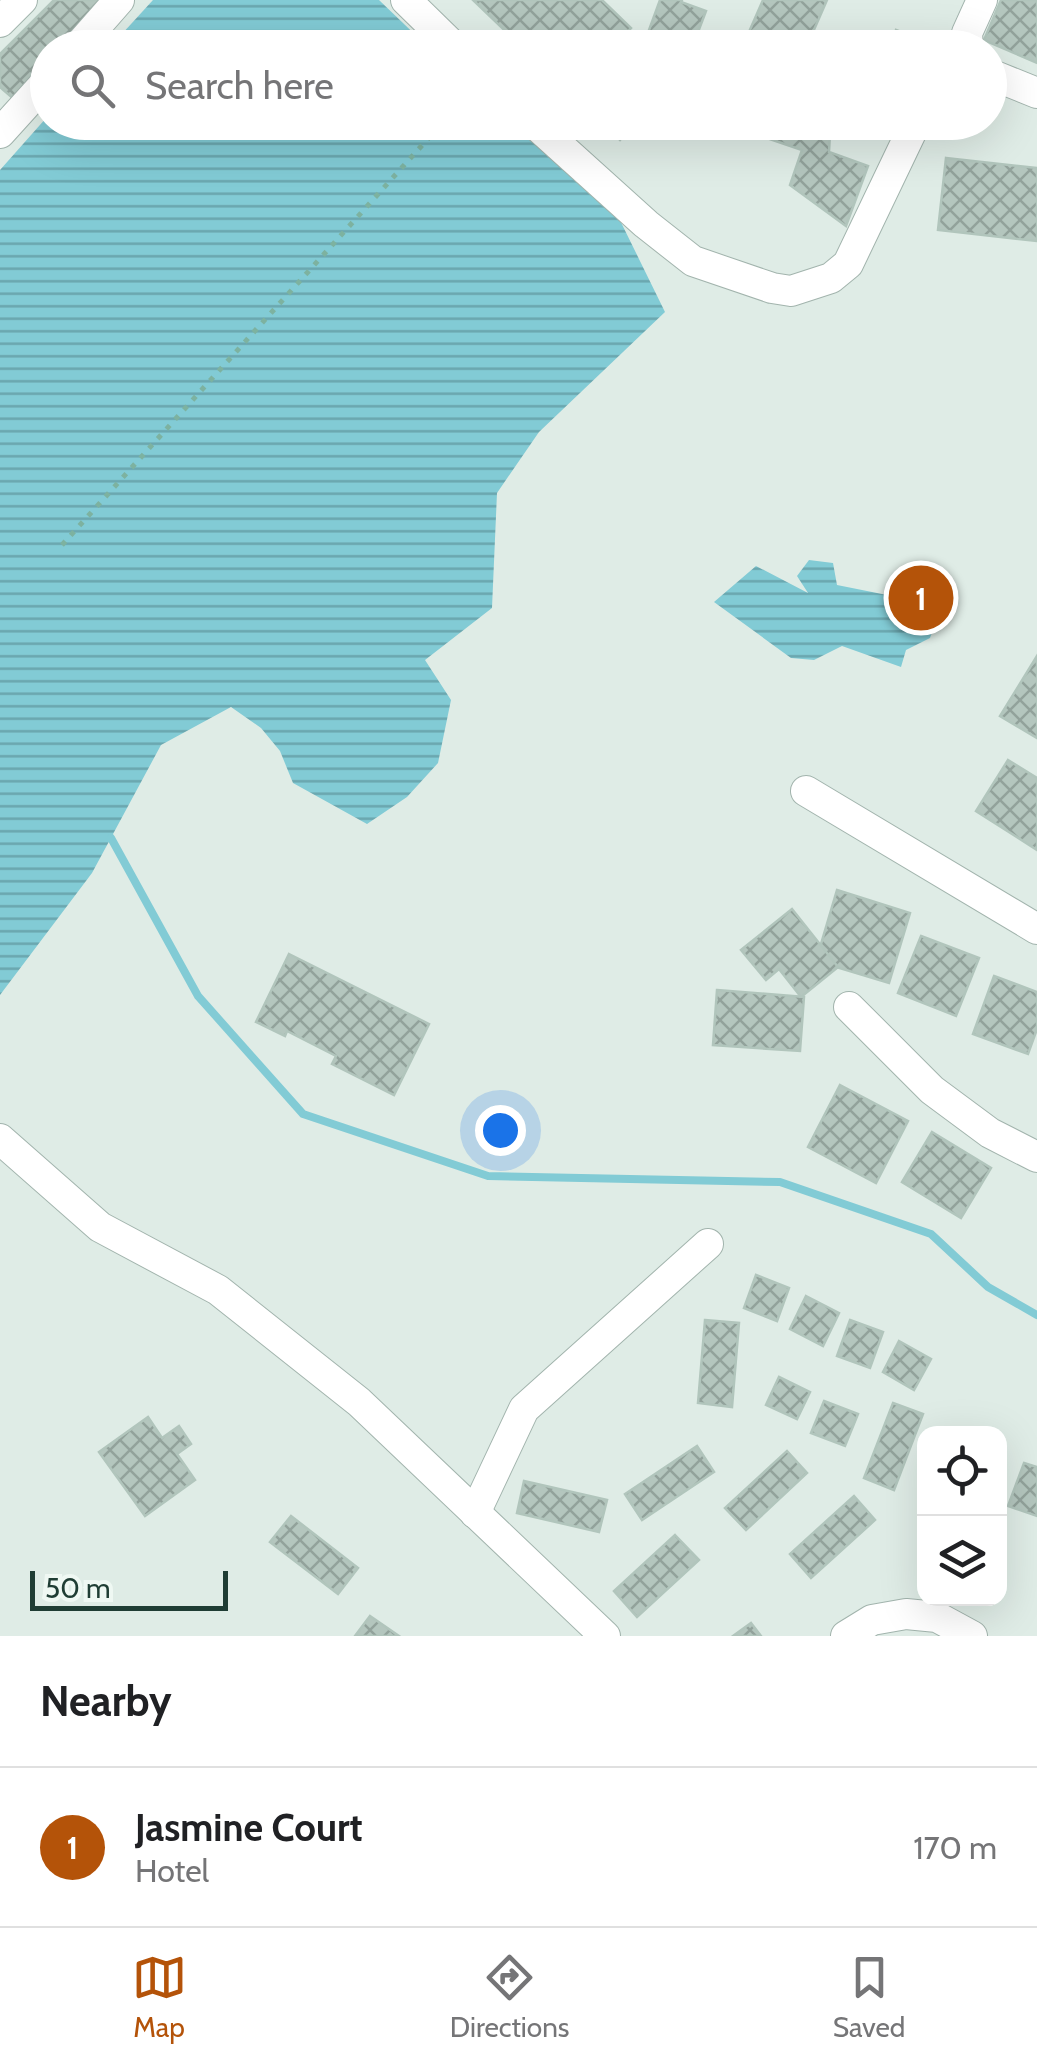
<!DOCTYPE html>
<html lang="en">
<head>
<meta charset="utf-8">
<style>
  body { margin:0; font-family:Cabin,sans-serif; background:#f6f6f6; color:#202124 }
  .controls { position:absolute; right:30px; bottom:30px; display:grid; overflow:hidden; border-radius:20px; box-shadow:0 10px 40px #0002 }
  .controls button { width:90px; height:90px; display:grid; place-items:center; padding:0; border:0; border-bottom:2px solid #e0e0e0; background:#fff; color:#202124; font:50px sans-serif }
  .scale { position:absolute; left:30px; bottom:25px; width:198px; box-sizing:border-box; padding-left:10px; border:5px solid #1f3d34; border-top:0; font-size:28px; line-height:35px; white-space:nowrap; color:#1f3d34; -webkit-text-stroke:8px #eff8f3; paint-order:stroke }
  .you { position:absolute; left:500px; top:1130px; width:35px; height:35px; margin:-25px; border:8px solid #fff; border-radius:50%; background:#1a73e8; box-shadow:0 0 0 15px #1a73e833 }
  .badge { display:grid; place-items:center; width:65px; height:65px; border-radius:50%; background:#b45309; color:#fff; font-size:32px; font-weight:700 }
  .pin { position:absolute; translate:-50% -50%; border:5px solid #fff; box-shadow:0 2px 10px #0006 }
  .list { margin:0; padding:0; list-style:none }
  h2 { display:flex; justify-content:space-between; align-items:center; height:130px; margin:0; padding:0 40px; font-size:42px }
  h2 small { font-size:32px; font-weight:400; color:#757577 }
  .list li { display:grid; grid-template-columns:65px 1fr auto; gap:30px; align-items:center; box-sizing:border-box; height:160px; padding:0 40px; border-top:2px solid #e0e0e0 }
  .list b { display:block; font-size:38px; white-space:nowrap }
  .list p { margin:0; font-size:32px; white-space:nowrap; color:#757577 }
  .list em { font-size:32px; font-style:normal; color:#757577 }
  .icon { flex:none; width:55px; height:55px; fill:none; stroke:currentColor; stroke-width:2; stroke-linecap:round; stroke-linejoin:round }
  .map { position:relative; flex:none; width:1037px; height:1636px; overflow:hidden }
  .search { position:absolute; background:#fff; box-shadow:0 10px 40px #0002; left:30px; right:30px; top:30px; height:110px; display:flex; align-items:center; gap:25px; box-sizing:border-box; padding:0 35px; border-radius:55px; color:#757577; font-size:38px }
  .sheet { height:290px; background:#fff }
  nav { display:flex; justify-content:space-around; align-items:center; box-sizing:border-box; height:140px; border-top:2px solid #e0e0e0; background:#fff; font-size:28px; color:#757577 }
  nav a { display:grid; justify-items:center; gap:5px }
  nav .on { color:#b45309 }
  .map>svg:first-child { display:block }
  .water { fill:url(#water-rules) }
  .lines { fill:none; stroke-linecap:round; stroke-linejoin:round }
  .stream { stroke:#82cbd5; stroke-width:8 }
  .building { fill:url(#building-cross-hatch); stroke:#b1c5bc; stroke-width:2.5 }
  .minor-casing { stroke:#a2b4ad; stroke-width:32 }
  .path { stroke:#7db2a0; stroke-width:5; stroke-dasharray:5 8; stroke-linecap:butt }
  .minor { stroke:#fff; stroke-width:30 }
</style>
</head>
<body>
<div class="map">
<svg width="1037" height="1636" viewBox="0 0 1037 1636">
  <defs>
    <pattern id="water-rules" width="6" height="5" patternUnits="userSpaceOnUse" patternTransform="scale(2.5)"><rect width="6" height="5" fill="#82cbd5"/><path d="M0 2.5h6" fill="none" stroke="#6aa6ae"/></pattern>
    <pattern id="building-cross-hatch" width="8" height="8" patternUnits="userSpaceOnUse" patternTransform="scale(2.5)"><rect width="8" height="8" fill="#b4c6be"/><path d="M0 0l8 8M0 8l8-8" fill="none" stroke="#92a29b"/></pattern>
  </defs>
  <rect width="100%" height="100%" fill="#dfece6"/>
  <!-- water -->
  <g class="water">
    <polygon points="153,0 379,0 428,47 110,47"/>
    <polygon points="47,117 48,122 513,123 612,204 665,312 539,432 497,493 492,608 425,660 451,700 438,763 407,797 367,824 293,783 280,751 261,728 231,707 161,745 92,873 0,995 0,170"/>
    <polygon points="809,560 833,563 837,585 907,599 915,610 936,621 930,638 906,650 901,667 842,646 814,660 791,658 714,602 756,566 808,593 797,576"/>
  </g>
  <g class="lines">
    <!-- stream -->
    <polyline class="stream" points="111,838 198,996 303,1114 488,1176 780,1182 931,1234 988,1287 1037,1315"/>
  </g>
  <!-- building -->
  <g class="building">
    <polygon points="54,0 116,0 73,48 48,48 48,77 22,106 0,87 0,54"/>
    <polygon points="473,0 602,0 631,28 622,38 633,48 523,48"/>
    <polygon points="660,0 682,0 681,2 706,11 692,48 664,48 645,41"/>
    <polygon points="763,0 827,0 806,48 742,48"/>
    <polygon points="1001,0 1037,0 1037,63 984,40"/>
    <polygon points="896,30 924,41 921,48 890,48"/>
    <polygon points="602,122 636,122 620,140"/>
    <polygon points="746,122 827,122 830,133 829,152 868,166 846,226 790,185 802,150 752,133"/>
    <polygon points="860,122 891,122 885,138 858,127"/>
    <polygon points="946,158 1037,168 1037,241 938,230"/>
    <polygon points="1037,656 1037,738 1000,716"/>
    <polygon points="1008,760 1037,778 1037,850 976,811"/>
    <polygon points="837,890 910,913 889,983 816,961"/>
    <polygon points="792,909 838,967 801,997 779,969 766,980 741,950"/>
    <polygon points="921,936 979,958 956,1016 898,993"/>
    <polygon points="289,954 429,1024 394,1095 332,1064 336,1056 287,1031 285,1036 256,1022"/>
    <polygon points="994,976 1037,992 1037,1029 1028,1054 973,1034"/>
    <polygon points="717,990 804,997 800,1051 713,1045"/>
    <polygon points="840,1085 908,1121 876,1183 808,1147"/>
    <polygon points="932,1132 991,1168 961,1218 902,1182"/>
    <polygon points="756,1275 789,1288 777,1321 744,1308"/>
    <polygon points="806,1296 839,1313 823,1346 790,1329"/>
    <polygon points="705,1320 739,1323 732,1407 698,1403"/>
    <polygon points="850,1320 883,1332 870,1368 837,1356"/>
    <polygon points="899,1341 931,1359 914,1390 883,1372"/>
    <polygon points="779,1377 810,1392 797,1419 766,1405"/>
    <polygon points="824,1401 858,1414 845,1446 811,1433"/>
    <polygon points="893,1403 923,1414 894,1490 864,1478"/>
    <polygon points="148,1417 162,1438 179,1426 191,1444 177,1454 195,1480 145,1516 99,1452"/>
    <polygon points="697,1446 714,1472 642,1520 625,1494"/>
    <polygon points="787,1451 807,1473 746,1530 725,1508"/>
    <polygon points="1024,1463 1037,1467 1037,1516 1008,1506"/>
    <polygon points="524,1481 607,1500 599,1532 517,1513"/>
    <polygon points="854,1496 875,1520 811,1578 790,1554"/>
    <polygon points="291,1516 358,1568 338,1594 270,1542"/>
    <polygon points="675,1535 699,1560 637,1617 614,1591"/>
    <polygon points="370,1616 399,1636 355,1636"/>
    <polygon points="751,1623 761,1636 733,1636"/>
  </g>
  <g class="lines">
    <defs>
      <g id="minor">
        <polyline points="406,0 455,48"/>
        <polyline points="0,22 22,0"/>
        <polyline points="77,48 119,0"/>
        <polyline points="968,48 967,33 982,0"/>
        <polyline points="990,74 1037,93"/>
        <polyline points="533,122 646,224 693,261 772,288 791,291 831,278 848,264 916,122"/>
        <polyline points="0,133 48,80"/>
        <polyline points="806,791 1037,929"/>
        <polyline points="849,1007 932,1090 990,1133 1037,1157"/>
        <polyline points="0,1139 100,1227 218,1290 359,1402 605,1636"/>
        <polyline points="475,1513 524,1409 708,1244"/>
        <polyline points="846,1636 872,1620 906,1614 937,1617 972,1636"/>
      </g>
    </defs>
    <!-- minor casing -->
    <use href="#minor" class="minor-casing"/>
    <!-- path -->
    <polyline class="path" points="62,545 443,122"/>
    <!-- minor -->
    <use href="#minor" class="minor"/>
  </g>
</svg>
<div class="controls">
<button><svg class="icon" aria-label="locate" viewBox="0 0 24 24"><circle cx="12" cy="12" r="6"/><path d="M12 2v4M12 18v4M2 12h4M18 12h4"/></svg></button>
<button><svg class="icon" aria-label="layers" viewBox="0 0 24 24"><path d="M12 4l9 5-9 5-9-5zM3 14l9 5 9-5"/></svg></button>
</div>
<div class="scale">50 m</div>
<div class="you"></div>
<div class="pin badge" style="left:921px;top:598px">1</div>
<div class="search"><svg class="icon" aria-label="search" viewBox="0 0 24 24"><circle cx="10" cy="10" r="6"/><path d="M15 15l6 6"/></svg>Search here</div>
</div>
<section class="sheet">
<h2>Nearby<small></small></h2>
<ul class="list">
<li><span class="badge">1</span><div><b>Jasmine Court</b><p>Hotel</p></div><em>170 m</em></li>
</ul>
</section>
<nav>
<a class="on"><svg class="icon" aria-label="map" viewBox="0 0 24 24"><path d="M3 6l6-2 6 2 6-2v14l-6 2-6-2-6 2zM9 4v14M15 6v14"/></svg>Map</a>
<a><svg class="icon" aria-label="directions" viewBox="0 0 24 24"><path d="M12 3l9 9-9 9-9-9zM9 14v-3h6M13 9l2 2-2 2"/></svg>Directions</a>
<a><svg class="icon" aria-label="saved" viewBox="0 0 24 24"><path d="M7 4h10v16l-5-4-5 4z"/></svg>Saved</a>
</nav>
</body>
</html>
